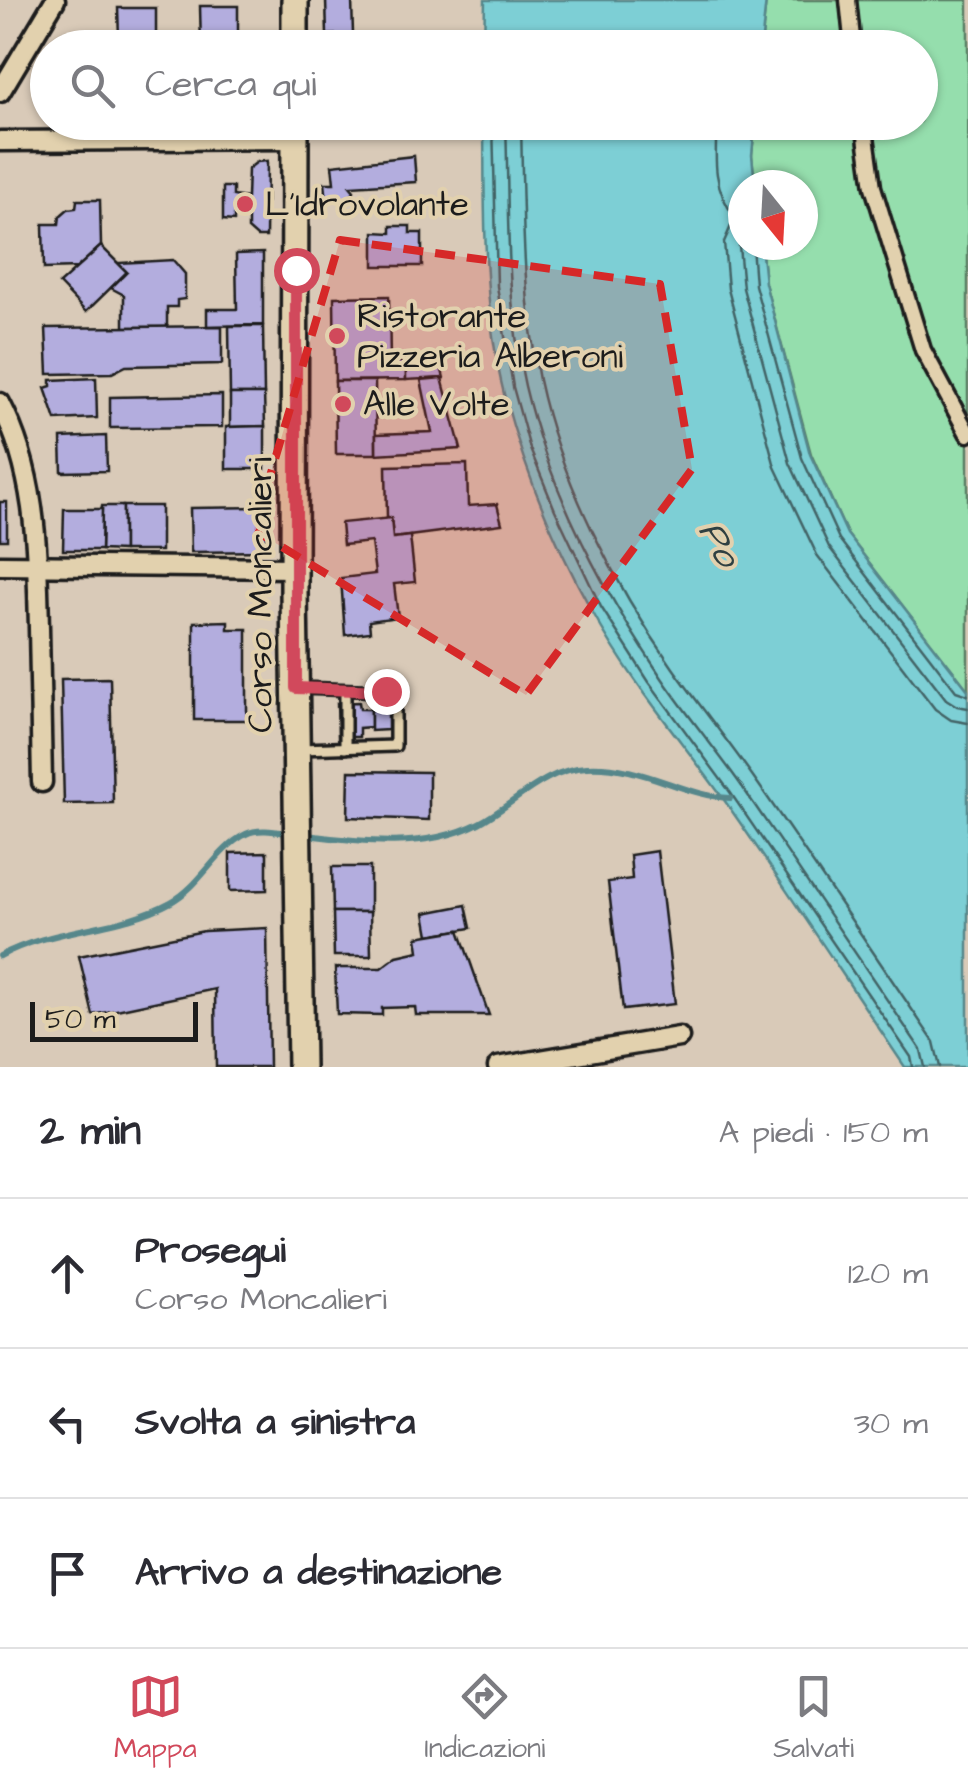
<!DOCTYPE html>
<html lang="it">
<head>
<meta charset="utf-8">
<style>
  body { margin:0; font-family:"Architects Daughter",sans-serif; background:#f7f7f7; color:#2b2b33 }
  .compass { position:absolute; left:728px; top:170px; width:90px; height:90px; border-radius:50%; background:#fff; box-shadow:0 2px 8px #0004; rotate:162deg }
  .scale { position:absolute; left:30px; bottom:25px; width:168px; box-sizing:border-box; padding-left:10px; border:5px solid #1c1c1c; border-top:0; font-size:28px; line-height:35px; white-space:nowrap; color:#1c1c1c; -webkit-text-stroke:8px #e2d1ae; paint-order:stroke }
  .stop { position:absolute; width:30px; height:30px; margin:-22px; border:8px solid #d1495b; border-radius:50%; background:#fff }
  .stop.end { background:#d1495b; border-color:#fff; box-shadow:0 2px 10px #0008 }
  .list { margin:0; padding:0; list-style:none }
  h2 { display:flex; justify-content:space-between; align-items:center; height:130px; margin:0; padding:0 40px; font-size:42px }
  h2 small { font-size:32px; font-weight:400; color:#7c7c81 }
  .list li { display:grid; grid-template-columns:65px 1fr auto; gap:30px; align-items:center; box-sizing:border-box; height:150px; padding:0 40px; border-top:2px solid #e1e1e2 }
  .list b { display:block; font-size:38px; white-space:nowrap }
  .list p { margin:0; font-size:32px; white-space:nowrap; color:#7c7c81 }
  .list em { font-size:32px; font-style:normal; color:#7c7c81 }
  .icon { flex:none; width:55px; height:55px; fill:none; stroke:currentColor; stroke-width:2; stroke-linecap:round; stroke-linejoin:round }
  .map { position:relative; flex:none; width:968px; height:1067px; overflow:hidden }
  .search { position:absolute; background:#fff; box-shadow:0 2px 8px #0004; left:30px; right:30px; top:30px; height:110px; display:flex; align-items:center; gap:25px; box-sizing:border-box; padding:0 35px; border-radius:55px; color:#7c7c81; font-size:38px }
  .sheet { height:580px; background:#fff }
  nav { display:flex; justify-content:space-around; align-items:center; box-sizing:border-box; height:140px; border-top:2px solid #e1e1e2; background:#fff; font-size:28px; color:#7c7c81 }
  nav a { display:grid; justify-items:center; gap:5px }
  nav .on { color:#d1495b }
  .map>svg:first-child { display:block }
  .green { fill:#95dead; stroke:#587d64; stroke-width:2.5 }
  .water { fill:#7dcfd5; stroke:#56878b; stroke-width:2.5 }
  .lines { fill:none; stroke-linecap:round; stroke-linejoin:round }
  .shore { stroke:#436466; stroke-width:2.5 }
  .stream { stroke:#56878b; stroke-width:6 }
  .building { fill:#b3adde; stroke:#1c1c1c; stroke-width:2.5 }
  .service-casing { stroke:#1c1c1c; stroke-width:16 }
  .pedestrian-casing { stroke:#1c1c1c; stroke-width:21 }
  .minor-casing { stroke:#1c1c1c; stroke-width:25 }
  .secondary-casing { stroke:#1c1c1c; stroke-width:32 }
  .service { stroke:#e2d1ae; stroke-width:9 }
  .pedestrian { stroke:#e2d1ae; stroke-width:14 }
  .minor { stroke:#e2d1ae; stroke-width:18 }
  .secondary { stroke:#e2d1ae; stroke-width:25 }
  .route { stroke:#d1495b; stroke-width:12 }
  .marked { fill:#d62828; fill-opacity:0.2; stroke:#d62828; stroke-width:8; stroke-dasharray:20 12; stroke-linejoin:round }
  .poi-dot { fill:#d1495b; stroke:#e2d1ae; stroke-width:4 }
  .labels { text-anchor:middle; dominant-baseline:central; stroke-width:8; stroke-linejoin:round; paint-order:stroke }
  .poi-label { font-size:35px; fill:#1c1c1c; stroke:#e2d1ae; text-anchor:start }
  .street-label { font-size:35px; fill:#1c1c1c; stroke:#e2d1ae }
  .water-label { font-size:38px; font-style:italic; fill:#2f4041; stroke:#e2d1ae }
</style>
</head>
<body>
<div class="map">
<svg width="968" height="1067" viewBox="0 0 968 1067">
  <rect width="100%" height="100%" fill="#d9cab8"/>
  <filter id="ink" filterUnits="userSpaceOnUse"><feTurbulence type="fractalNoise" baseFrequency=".01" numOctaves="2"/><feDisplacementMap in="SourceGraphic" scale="20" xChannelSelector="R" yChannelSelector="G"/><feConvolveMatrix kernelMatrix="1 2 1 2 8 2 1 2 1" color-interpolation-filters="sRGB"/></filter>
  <g filter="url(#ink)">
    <!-- green -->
    <polygon class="green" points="766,0 968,0 968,690 847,534 811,454 765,283 761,245 803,245 803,185 755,185 752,155 755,123 920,122 920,48 761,47"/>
    <!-- water -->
    <g class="water">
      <polygon points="485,0 766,0 761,47 484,48"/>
      <path d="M484,123H755L752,155L755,185H743V245H761L765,283L810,454L847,534L968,690V1067H905C844,977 785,886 722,797C678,736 628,678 592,611C554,543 524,469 504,394C482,306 485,213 484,123Z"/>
    </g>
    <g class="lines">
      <!-- shore -->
      <g class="shore">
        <polyline points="493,122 497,286 513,387 530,449 555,510 601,607 649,682 730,792 911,1057 913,1067"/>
        <path d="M506,122C509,211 505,299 525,386C549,488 600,586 658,672C684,712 716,749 743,788C803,875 862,963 921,1050L925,1067"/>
        <path d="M521,122C523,209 522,294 539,380C560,479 615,586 673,668C699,705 728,741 754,778C815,865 874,954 934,1042L940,1067"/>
        <path d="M717,122C715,157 712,189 735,217L724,242L728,289L775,467L817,555L935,709L951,720L968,723"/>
        <polyline points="743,234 739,246 743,288 790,463 829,547 946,699 957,706 968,708"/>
        <polyline points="752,245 755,285 802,458 839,539 956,691 968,695"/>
      </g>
      <!-- stream -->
      <g class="stream">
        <path d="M305,835C362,842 426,850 479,823C515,804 544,769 587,767C641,764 683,796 730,798"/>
        <path d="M0,956C53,927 118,931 171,902C201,886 216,849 246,834C259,827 279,832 292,834"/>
      </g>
    </g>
    <!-- building -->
    <g class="building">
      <polygon points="326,0 352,0 353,34 327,35"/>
      <polygon points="200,6 238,6 238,43 201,48"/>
      <polygon points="118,8 156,8 156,37 119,38"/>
      <polygon points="414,156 416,182 350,186 354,191 350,199 327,201 325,183 334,183 332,165"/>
      <polygon points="267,161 266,237 257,237 248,229 248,211 234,209 234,221 223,220 223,187 233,187 233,196 247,198 248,169 257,162"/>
      <polygon points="77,200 100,200 101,246 77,268 44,269 43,224 59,224 60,216 68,209 76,208"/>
      <polygon points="391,226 410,226 410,233 422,233 422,266 374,266 374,232 391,233"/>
      <polygon points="101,246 127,272 86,312 59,284"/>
      <polygon points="263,253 263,325 207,326 207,309 237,309 236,254"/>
      <polygon points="173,260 185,274 185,299 177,300 177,307 167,307 167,327 124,327 124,295 111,288 127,272 118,263"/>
      <polygon points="389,296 390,362 406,362 406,380 335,381 334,297"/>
      <polygon points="222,326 222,364 126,366 112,373 48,374 46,328"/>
      <polygon points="229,326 263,326 264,394 230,394"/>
      <polygon points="406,359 439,359 444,378 406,380"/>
      <polygon points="96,378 97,418 56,420 45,388 51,386 51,380"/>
      <polygon points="442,378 461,449 376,454 376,434 432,432 421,380"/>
      <polygon points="335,381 375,381 376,454 336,454"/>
      <polygon points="230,394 264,394 265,426 230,427"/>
      <polygon points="222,395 222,427 110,428 110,397"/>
      <polygon points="265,426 265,469 226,469 226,427"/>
      <polygon points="106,436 107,471 62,472 61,438"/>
      <polygon points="467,464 468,506 497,504 502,524 393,538 391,518 387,518 386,466"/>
      <rect x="0" y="502" width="7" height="38"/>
      <polygon points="102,506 123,506 123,551 101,550"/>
      <rect x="123" y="506" width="38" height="45"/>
      <polygon points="266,507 266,551 191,552 190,508"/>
      <polygon points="64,509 102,509 101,550 63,550"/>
      <polygon points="391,518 393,538 410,536 415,582 394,584 398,617 369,621 370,632 345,635 341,578 375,574 371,542 343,545 341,523"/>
      <polygon points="228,621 228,629 247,629 247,720 194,720 194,622"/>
      <polygon points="110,678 113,803 64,804 61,679"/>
      <polygon points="359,702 360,709 371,709 371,727 359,728 359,737 338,737 337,703"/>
      <polygon points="388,708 388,730 371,731 371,709"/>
      <polygon points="349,771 429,772 429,820 348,817"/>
      <polygon points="657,851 675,1004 623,1010 608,882 632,879 630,855"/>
      <polygon points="267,852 267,890 230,891 230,853"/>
      <polygon points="332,867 370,867 370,912 333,912"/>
      <polygon points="466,905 471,928 429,935 425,913"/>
      <polygon points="333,912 370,912 371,956 334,956"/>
      <polygon points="267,928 269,1067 216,1067 215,989 93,1015 79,956 204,931"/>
      <polygon points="459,930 489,1015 416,1015 415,1007 382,1008 382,1015 337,1014 335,968 381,968 397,956 419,951 417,937"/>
    </g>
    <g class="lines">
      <defs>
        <g id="service">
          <polyline points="299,688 385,691 395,710 395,746 300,749"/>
          <polyline points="345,691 345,748"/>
        </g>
        <g id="pedestrian">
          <polyline points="848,0 853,48"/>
          <polyline points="864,122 873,187 923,350 968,434"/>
        </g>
        <g id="minor">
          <polyline points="0,92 55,0"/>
          <polyline points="0,141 295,139"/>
          <path d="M0,403C37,473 37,550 39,628C40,679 41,730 42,782"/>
          <polyline points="0,565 294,568"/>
          <polyline points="498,1067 679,1037"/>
        </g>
        <g id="secondary">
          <polyline points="295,0 295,48"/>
          <polyline points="295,122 294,592 301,1067"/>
        </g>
      </defs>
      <!-- service casing -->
      <use href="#service" class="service-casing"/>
      <!-- pedestrian casing -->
      <use href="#pedestrian" class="pedestrian-casing"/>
      <!-- minor casing -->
      <use href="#minor" class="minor-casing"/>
      <!-- secondary casing -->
      <use href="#secondary" class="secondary-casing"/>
      <!-- service -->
      <use href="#service" class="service"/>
      <!-- pedestrian -->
      <use href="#pedestrian" class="pedestrian"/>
      <!-- minor -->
      <use href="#minor" class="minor"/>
      <!-- secondary -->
      <use href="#secondary" class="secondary"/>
    </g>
  </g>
  <g class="lines" filter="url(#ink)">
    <!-- route -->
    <polyline class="route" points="296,270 296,688 386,691"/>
  </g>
  <!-- marked area -->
  <path class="marked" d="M340,240L660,284L692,469L526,695L254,530Z"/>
  <!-- markers -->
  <g class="poi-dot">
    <circle cx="245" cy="204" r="10"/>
    <circle cx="337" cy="336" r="10"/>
    <circle cx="343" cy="404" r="10"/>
  </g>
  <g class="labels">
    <!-- poi labels -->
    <g class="poi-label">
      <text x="265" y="204">L'Idrovolante</text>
      <text x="357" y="316">Ristorante<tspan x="357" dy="40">Pizzeria Alberoni</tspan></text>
      <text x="363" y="404">Alle Volte</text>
    </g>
    <!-- street labels -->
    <g class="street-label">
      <text transform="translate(260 595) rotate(-90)">Corso Moncalieri</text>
    </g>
    <!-- water labels -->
    <g class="water-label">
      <text transform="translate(719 544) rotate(61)">Po</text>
    </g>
  </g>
</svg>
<svg class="compass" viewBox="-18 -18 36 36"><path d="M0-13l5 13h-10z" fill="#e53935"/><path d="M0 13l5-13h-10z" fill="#7c7c81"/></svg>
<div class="scale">50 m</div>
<div class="stop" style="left:296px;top:270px"></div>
<div class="stop end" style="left:386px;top:691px"></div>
<div class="search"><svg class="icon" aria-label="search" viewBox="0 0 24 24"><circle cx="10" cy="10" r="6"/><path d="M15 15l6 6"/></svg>Cerca qui</div>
</div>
<section class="sheet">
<h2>2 min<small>A piedi · 150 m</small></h2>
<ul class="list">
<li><svg class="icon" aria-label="ahead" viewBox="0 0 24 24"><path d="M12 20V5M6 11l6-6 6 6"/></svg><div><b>Prosegui</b><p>Corso Moncalieri</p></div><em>120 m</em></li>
<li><svg class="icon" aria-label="left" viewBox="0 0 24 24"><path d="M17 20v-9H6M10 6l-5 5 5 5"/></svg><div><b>Svolta a sinistra</b></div><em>30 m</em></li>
<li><svg class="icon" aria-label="arrive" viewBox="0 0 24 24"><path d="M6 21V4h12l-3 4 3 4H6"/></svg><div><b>Arrivo a destinazione</b></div></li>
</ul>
</section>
<nav>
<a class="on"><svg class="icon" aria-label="map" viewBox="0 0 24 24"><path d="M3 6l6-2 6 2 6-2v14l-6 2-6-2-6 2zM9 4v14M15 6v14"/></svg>Mappa</a>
<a><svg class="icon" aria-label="directions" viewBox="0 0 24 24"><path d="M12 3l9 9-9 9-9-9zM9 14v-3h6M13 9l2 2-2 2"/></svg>Indicazioni</a>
<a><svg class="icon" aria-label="saved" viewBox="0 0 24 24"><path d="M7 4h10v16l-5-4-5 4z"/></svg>Salvati</a>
</nav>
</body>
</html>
